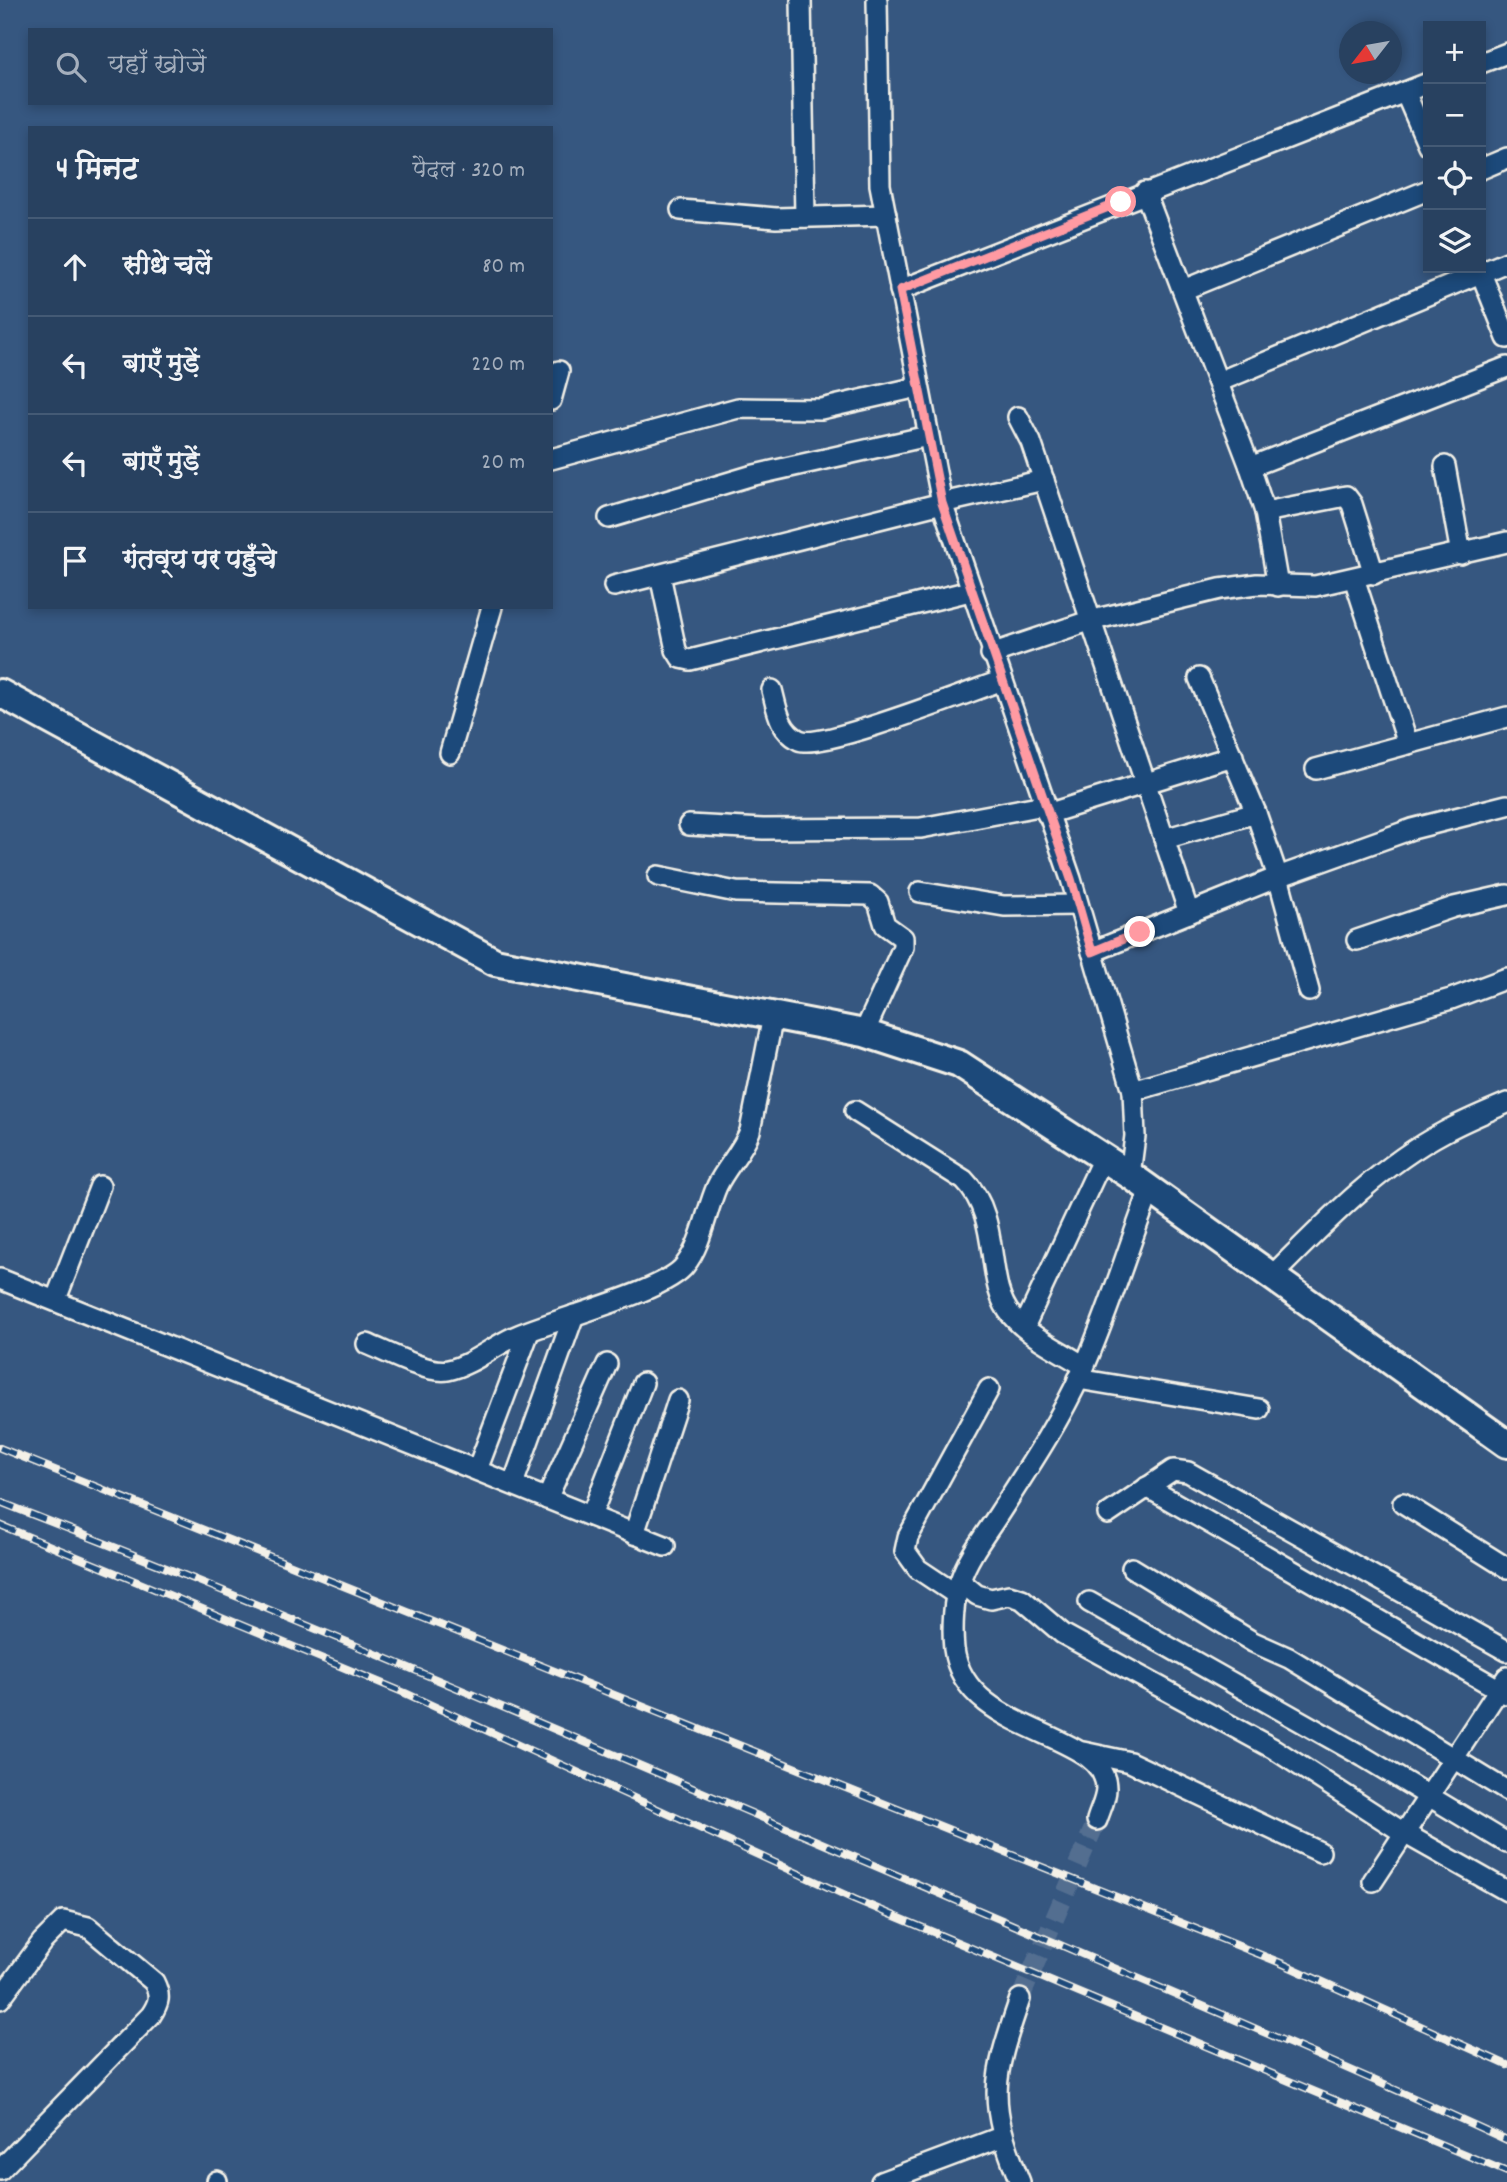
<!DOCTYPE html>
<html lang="hi">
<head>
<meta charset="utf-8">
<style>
  body { margin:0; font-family:Dekko,"Playpen Sans Deva",sans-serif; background:#344c69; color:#f1f3f6 }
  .controls { position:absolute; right:21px; top:21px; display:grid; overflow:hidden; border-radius:0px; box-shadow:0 4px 10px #0003 }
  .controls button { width:63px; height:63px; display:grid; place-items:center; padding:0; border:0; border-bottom:2px solid #445a75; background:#284160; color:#f1f3f6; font:35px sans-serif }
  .compass { position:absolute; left:1339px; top:21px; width:63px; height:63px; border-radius:50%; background:#284160; box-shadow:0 4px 10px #0003; rotate:239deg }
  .stop { position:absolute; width:21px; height:21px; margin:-16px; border:5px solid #ff9aa2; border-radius:50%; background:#fff }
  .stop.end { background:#ff9aa2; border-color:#fff; box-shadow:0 2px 7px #0008 }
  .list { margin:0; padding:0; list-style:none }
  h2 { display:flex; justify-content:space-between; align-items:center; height:91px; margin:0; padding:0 28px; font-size:30px }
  h2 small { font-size:23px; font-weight:400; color:#a5afbd }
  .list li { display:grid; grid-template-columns:46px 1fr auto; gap:21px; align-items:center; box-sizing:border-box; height:98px; padding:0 28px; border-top:2px solid #445a75 }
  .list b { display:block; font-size:26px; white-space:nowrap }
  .list em { font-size:23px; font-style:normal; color:#a5afbd }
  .icon { flex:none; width:38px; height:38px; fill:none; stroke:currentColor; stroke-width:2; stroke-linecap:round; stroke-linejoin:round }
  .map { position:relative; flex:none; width:1507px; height:2182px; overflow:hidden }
  .search { position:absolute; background:#284160; box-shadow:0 4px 10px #0003; left:28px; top:28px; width:525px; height:77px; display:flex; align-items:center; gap:18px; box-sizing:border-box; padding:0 24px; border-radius:0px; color:#a5afbd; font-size:26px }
  .panel { position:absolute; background:#284160; box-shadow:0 4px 10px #0003; left:28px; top:126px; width:525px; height:483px; border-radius:0px }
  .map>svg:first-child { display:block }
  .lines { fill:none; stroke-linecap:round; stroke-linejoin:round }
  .minor-tunnel { stroke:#526e90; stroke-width:19; stroke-dasharray:19 10; stroke-linecap:butt }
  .minor-casing { stroke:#f4f1e8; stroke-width:24 }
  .major-casing { stroke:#f4f1e8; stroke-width:32 }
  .minor { stroke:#1f4a7a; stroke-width:19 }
  .major { stroke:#1f4a7a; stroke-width:26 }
  .rail-casing { stroke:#f4f1e8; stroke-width:8 }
  .rail { stroke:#1f4a7a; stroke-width:5; stroke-dasharray:16; stroke-linecap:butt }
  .route { stroke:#ff9aa2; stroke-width:9 }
</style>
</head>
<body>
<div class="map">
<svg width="1507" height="2182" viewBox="0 0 1507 2182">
  <rect width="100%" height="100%" fill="#365780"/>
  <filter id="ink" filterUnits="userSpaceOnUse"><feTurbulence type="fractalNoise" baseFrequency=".0143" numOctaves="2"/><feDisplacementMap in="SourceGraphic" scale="14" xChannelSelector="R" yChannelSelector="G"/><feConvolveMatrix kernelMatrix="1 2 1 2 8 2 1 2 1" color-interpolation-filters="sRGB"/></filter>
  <g filter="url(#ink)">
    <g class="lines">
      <!-- minor-tunnel -->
      <polyline class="minor-tunnel" points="1020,1999 1097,1820"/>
      <defs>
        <g id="minor">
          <polyline points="801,0 805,217"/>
          <polyline points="877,0 880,185 942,503 1071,879 1133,1091 1135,1136 1130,1175"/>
          <polyline points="1481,63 1507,53"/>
          <polyline points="1405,92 1428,145"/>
          <polyline points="1481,169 1507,158"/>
          <polyline points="1145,192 1250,467 1265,512 1278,586"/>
          <polyline points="681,210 776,218 886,215"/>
          <polyline points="1479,268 1507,338"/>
          <polyline points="900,290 1428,83"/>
          <polyline points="1183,290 1428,190"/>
          <polyline points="1218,382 1507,262"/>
          <polyline points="551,400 559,371"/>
          <polyline points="1018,417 1031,442 1189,913"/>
          <polyline points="551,459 738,408 821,409 918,387"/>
          <polyline points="1445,466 1461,554"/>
          <polyline points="1250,467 1507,367"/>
          <polyline points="1265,512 1346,496 1352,504 1374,574"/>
          <polyline points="609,518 750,476 928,436"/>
          <polyline points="660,575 676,650 681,658 690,660 970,591"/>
          <polyline points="1354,578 1408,744"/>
          <polyline points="614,586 942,503 1044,480"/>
          <polyline points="991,654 1089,621 1220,589 1257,584 1315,586 1507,542"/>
          <polyline points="1199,678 1256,813 1278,877 1309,991"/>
          <path d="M772,690C777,709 779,730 799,740C821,750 969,692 1000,681"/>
          <polyline points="450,753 492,607"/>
          <polyline points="1316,769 1507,717"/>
          <polyline points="1047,814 1233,756"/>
          <polyline points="689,825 763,829 921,828 1044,805"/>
          <polyline points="1164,839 1256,813"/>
          <polyline points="658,876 736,892 870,895 878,902 885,925 903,938 903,947 864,1033"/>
          <polyline points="920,892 1004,906 1078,905"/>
          <polyline points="1357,940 1454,907 1507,895"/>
          <polyline points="1092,952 1278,877 1412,829 1507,805"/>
          <polyline points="1133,1091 1451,999 1507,978"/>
          <path d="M855,1111L964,1180C1003,1219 983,1283 1012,1316C1030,1337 1061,1351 1084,1366"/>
          <path d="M1271,1277C1323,1225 1378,1167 1444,1132C1464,1121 1486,1112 1507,1103"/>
          <polyline points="0,1279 665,1546"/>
          <polyline points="56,1299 100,1186"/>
          <polyline points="1024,1327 1103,1158"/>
          <path d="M367,1344C387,1352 428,1374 448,1370C472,1365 492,1347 514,1337C550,1320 666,1292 685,1265C702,1244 706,1211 717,1186C726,1167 742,1152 750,1131L773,1016"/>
          <polyline points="1078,1379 1259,1409"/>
          <polyline points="477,1470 529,1332"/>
          <polyline points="513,1484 574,1315"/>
          <polyline points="1147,1487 1507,1694"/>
          <polyline points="547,1499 607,1364"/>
          <polyline points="1403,1503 1507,1568"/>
          <polyline points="1108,1514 1173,1470 1188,1472 1507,1651"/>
          <polyline points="591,1516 643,1383"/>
          <polyline points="634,1534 678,1400"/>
          <polyline points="1132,1568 1253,1642 1289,1658 1507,1791"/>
          <polyline points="960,1581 977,1595 991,1599 1009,1595 1022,1599 1063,1634 1274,1749 1404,1833 1507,1891"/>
          <polyline points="957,1595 918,1569 905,1551 908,1537 989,1389"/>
          <polyline points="1089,1602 1364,1757 1507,1843"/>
          <polyline points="1083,1752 1130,1762 1320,1852"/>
          <path d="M1097,1820C1100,1810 1106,1799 1106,1789C1107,1730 965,1736 954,1649C952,1629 953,1600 960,1581C968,1556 986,1534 1000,1512C1029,1467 1059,1422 1081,1374C1108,1315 1127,1250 1150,1190"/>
          <polyline points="1373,1881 1507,1677"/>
          <path d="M0,1999L42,1942L63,1921L88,1927L154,1982C161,1996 159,2003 151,2015L0,2170"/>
          <polyline points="217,2182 217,2181"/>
          <polyline points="881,2182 1001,2137"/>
          <path d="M1020,2182C987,2101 992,2080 1020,1999"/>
        </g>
        <polyline id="major" points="0,693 495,962 864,1033 959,1064 1130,1175 1507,1444"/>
      </defs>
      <!-- minor casing -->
      <use href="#minor" class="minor-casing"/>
      <!-- major casing -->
      <use href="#major" class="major-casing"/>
      <!-- minor -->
      <use href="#minor" class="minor"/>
      <!-- major -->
      <use href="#major" class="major"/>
      <defs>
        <g id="rail">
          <polyline points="0,1448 1281,1963 1507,2065"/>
          <path d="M0,1502C314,1624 624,1759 934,1891C1125,1973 1317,2053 1507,2140"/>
          <polyline points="0,1525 405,1693 854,1899 1507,2172"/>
        </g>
      </defs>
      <!-- rail casing -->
      <use href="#rail" class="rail-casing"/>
      <!-- rail -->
      <use href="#rail" class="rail"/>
    </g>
  </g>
  <g class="lines" filter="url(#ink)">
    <!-- route -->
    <polyline class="route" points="1121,202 900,290 942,503 1071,879 1092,952 1140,932"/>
  </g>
</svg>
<div class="controls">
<button>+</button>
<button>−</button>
<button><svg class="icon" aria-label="locate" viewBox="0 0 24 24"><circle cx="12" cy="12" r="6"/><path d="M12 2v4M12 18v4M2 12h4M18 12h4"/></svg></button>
<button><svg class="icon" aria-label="layers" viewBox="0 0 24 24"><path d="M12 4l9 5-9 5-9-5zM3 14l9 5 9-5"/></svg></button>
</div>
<svg class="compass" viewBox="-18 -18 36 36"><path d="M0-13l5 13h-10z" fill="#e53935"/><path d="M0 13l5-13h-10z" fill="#a5afbd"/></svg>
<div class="stop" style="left:1121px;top:202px"></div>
<div class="stop end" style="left:1140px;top:932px"></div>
<div class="search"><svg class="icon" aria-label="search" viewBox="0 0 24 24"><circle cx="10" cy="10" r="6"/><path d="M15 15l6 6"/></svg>यहाँ खोजें</div>
<section class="panel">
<h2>4 मिनट<small>पैदल · 320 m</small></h2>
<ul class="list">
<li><svg class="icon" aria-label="ahead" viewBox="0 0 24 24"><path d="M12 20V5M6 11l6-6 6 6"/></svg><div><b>सीधे चलें</b></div><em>80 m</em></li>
<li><svg class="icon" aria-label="left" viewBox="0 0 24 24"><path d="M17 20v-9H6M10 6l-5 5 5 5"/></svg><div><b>बाएँ मुड़ें</b></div><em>220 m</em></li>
<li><svg class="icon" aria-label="left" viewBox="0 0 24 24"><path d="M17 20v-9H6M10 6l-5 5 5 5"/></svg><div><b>बाएँ मुड़ें</b></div><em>20 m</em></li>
<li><svg class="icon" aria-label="arrive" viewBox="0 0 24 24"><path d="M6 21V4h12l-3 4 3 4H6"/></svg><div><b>गंतव्य पर पहुँचे</b></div></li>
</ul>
</section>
</div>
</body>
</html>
